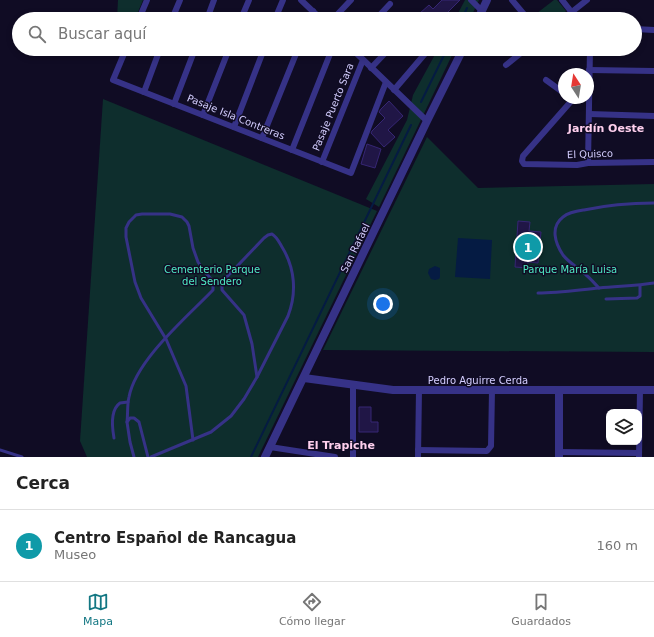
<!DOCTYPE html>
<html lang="es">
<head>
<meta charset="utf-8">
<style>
  body { margin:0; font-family:"DejaVu Sans",sans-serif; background:#f6f6f6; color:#222 }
  .controls { position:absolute; right:12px; bottom:12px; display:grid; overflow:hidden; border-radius:8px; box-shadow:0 2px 6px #0003 }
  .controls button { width:36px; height:36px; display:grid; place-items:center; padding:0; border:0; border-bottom:1px solid #e0e0e0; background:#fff; color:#222; font:20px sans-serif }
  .compass { position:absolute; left:558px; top:68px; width:36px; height:36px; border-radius:50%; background:#fff; box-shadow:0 2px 6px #0003; rotate:348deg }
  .you { position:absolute; left:383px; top:304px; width:14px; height:14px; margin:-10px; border:3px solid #fff; border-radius:50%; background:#1a73e8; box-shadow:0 0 0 6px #1a73e833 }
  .badge { display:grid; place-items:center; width:26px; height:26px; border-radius:50%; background:#137783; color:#fff; font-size:13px; font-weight:700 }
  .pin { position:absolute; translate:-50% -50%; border:2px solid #fff; box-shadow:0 1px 4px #0006 }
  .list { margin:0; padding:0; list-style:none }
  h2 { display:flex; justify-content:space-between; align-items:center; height:52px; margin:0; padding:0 16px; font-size:17px }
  h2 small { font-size:13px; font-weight:400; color:#767676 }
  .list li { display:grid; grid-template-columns:26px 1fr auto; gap:12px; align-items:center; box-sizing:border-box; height:72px; padding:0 16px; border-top:1px solid #e0e0e0 }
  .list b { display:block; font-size:15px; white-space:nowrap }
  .list p { margin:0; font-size:13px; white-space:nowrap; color:#767676 }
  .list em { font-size:13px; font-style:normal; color:#767676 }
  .icon { flex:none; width:22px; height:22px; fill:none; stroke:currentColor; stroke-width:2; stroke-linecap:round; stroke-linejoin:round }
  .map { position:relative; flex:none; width:654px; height:457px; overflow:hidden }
  .search { position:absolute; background:#fff; box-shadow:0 2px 6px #0003; left:12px; right:12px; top:12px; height:44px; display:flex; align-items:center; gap:10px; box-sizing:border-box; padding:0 14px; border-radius:22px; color:#767676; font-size:15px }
  .sheet { height:124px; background:#fff }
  nav { display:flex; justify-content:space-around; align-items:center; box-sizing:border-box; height:56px; border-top:1px solid #e0e0e0; background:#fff; font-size:11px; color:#767676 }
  nav a { display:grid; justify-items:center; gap:2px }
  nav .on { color:#137783 }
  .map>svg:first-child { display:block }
  .green { fill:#0e2e2d }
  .water { fill:#051b43 }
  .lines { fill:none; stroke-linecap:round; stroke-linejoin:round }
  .stream { stroke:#051b43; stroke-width:2 }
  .building { fill:#201646; stroke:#362674 }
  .service { stroke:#363287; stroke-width:3 }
  .minor { stroke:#363287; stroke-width:6 }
  .tertiary { stroke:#363287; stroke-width:8 }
  .labels { text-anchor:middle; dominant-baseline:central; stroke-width:3; stroke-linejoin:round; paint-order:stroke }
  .street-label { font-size:10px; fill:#d4ceff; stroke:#100c24 }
  .park-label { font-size:10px; fill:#4feac4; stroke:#100c24 }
  .neighbourhood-label { font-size:11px; font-weight:bold; fill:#ffd0ee; stroke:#100c24 }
</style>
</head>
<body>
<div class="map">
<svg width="654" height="457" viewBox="0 0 654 457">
  <rect width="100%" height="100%" fill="#100c24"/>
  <!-- green -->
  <g class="green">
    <polygon points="118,0 143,0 135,19 117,19"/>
    <polygon points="465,0 479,0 470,19 455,19"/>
    <polygon points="554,0 557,0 566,11 557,19 534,19 532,17"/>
    <polygon points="438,49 455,49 379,207 366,199 407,120 413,95"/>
    <polygon points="103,99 377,211 258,457 87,457 80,441"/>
    <polygon points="427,137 478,188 654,184 654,352 323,350"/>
  </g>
  <!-- water -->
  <g class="water">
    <polygon points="458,238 492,240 490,279 455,277"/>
    <polygon points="435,266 440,268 440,277 439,279 435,280 431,279 428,273 429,269"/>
  </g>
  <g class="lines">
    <!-- stream -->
    <g class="stream">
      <polyline points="462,19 467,8"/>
      <polyline points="421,102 447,49"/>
      <polyline points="251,457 411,125"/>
    </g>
  </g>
  <!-- building -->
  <g class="building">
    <polygon points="442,0 460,0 441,19 424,19 419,14 429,5 433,9"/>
    <polygon points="389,101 403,116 388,130 395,137 384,147 371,133 372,131 385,118 379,112 381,109"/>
    <polygon points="367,144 381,149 375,168 361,164"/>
    <polygon points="518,221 530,222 529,231 541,232 538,263 528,262 527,268 515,267"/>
    <polygon points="359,407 371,407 371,422 378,422 378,432 359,432"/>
  </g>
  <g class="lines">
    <!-- service -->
    <g class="service">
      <path d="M599,288C595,284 591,279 586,275C579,268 569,263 563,255C555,243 550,227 563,217C569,212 577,211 584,210C607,205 630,203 654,203"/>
      <path d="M538,293C558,293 578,290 599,288C617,286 636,286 654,283"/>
      <polyline points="606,299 637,298 640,296 640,286"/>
      <path d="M127,422C128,414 127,405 129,397C136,360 186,318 213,290V281L222,282V290L244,315L252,344L257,377"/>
      <path d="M114,438C112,427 110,410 120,403L128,402"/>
      <polyline points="193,440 186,386 166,339 141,298 135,282 126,237 126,228 129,222 136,215 142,214 170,214 182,217 187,222 189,226 193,248 198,262 204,271 213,281"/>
      <polyline points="0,450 22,457"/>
      <polyline points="134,457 130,442 127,422 130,418 134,418 139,422 148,457"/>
      <path d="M151,457L211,432L231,416L244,399L257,377L288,316C297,293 295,268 282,247C279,242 277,237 272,234L268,235L264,238L222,282"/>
    </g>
    <!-- minor -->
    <g class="minor">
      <polyline points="301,0 321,19"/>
      <polyline points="471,0 482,11"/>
      <polyline points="512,0 528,19"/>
      <polyline points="562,0 577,19"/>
      <polyline points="139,19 147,0"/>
      <polyline points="172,19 180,0"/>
      <polyline points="207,19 214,0"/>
      <polyline points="241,19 249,0"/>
      <polyline points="275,19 283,0"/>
      <polyline points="309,19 313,11"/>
      <polyline points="333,19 351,0"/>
      <polyline points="376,19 390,4"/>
      <polyline points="563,19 587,0"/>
      <polyline points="635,29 654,30"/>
      <polyline points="126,49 113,80 351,173 386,82"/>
      <polyline points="352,49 427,121"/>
      <polyline points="506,65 526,49"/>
      <polyline points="371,68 389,49"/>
      <polyline points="589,70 654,71"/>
      <polyline points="546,80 564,93"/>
      <polyline points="394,90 429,49"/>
      <polyline points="144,92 160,49"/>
      <polyline points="574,98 523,156 522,161 524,164 577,165 588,163 654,162"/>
      <polyline points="174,104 195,49"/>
      <polyline points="589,114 654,116"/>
      <polyline points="203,115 229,49"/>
      <polyline points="234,127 264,49"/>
      <polyline points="262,138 298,49"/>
      <polyline points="292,150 332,49"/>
      <polyline points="322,162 363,60"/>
      <polyline points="588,163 590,49"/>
      <polyline points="270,447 335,457"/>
      <polyline points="418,450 487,451 491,446 492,390"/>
      <polyline points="559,452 639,453"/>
      <polyline points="353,457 353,385"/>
      <polyline points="418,457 419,390"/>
      <polyline points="639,457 640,390"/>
    </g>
    <!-- tertiary -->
    <g class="tertiary">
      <polyline points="478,19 487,0"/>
      <polyline points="304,378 393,390 654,390"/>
      <polyline points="265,457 427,121 463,49"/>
      <polyline points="559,457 559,390"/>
    </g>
  </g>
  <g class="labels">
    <!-- street labels -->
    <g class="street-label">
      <text transform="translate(333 107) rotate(-68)">Pasaje Puerto Sara</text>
      <text transform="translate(236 117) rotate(22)">Pasaje Isla Contreras</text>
      <text transform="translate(590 154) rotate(-2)">El Quisco</text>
      <text transform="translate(355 248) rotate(-64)">San Rafael</text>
      <text x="478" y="380">Pedro Aguirre Cerda</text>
    </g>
    <!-- park labels -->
    <g class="park-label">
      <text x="212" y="269">Cementerio Parque<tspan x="212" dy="12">del Sendero</tspan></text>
      <text x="570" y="269">Parque María Luisa</text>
    </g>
    <!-- neighbourhood labels -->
    <g class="neighbourhood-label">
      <text x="606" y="128">Jardín Oeste</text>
      <text x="341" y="445">El Trapiche</text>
    </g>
  </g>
</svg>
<div class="controls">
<button><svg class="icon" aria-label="layers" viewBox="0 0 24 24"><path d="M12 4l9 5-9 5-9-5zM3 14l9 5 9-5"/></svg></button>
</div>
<svg class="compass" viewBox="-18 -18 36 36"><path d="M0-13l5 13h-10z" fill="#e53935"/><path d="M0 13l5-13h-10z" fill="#767676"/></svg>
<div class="you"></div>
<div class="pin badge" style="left:528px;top:247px;background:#0f9aa8">1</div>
<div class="search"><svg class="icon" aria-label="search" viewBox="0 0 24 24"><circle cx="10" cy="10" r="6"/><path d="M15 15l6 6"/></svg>Buscar aquí</div>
</div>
<section class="sheet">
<h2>Cerca<small></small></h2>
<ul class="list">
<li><span class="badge" style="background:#0f9aa8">1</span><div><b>Centro Español de Rancagua</b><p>Museo</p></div><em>160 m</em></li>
</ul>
</section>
<nav>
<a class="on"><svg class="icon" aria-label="map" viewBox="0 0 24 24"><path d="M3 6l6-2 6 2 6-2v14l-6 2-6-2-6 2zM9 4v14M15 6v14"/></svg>Mapa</a>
<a><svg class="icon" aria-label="directions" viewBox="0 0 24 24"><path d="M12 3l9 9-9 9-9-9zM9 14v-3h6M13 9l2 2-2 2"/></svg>Cómo llegar</a>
<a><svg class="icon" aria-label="saved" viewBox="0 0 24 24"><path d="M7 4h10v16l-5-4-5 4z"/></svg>Guardados</a>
</nav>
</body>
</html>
